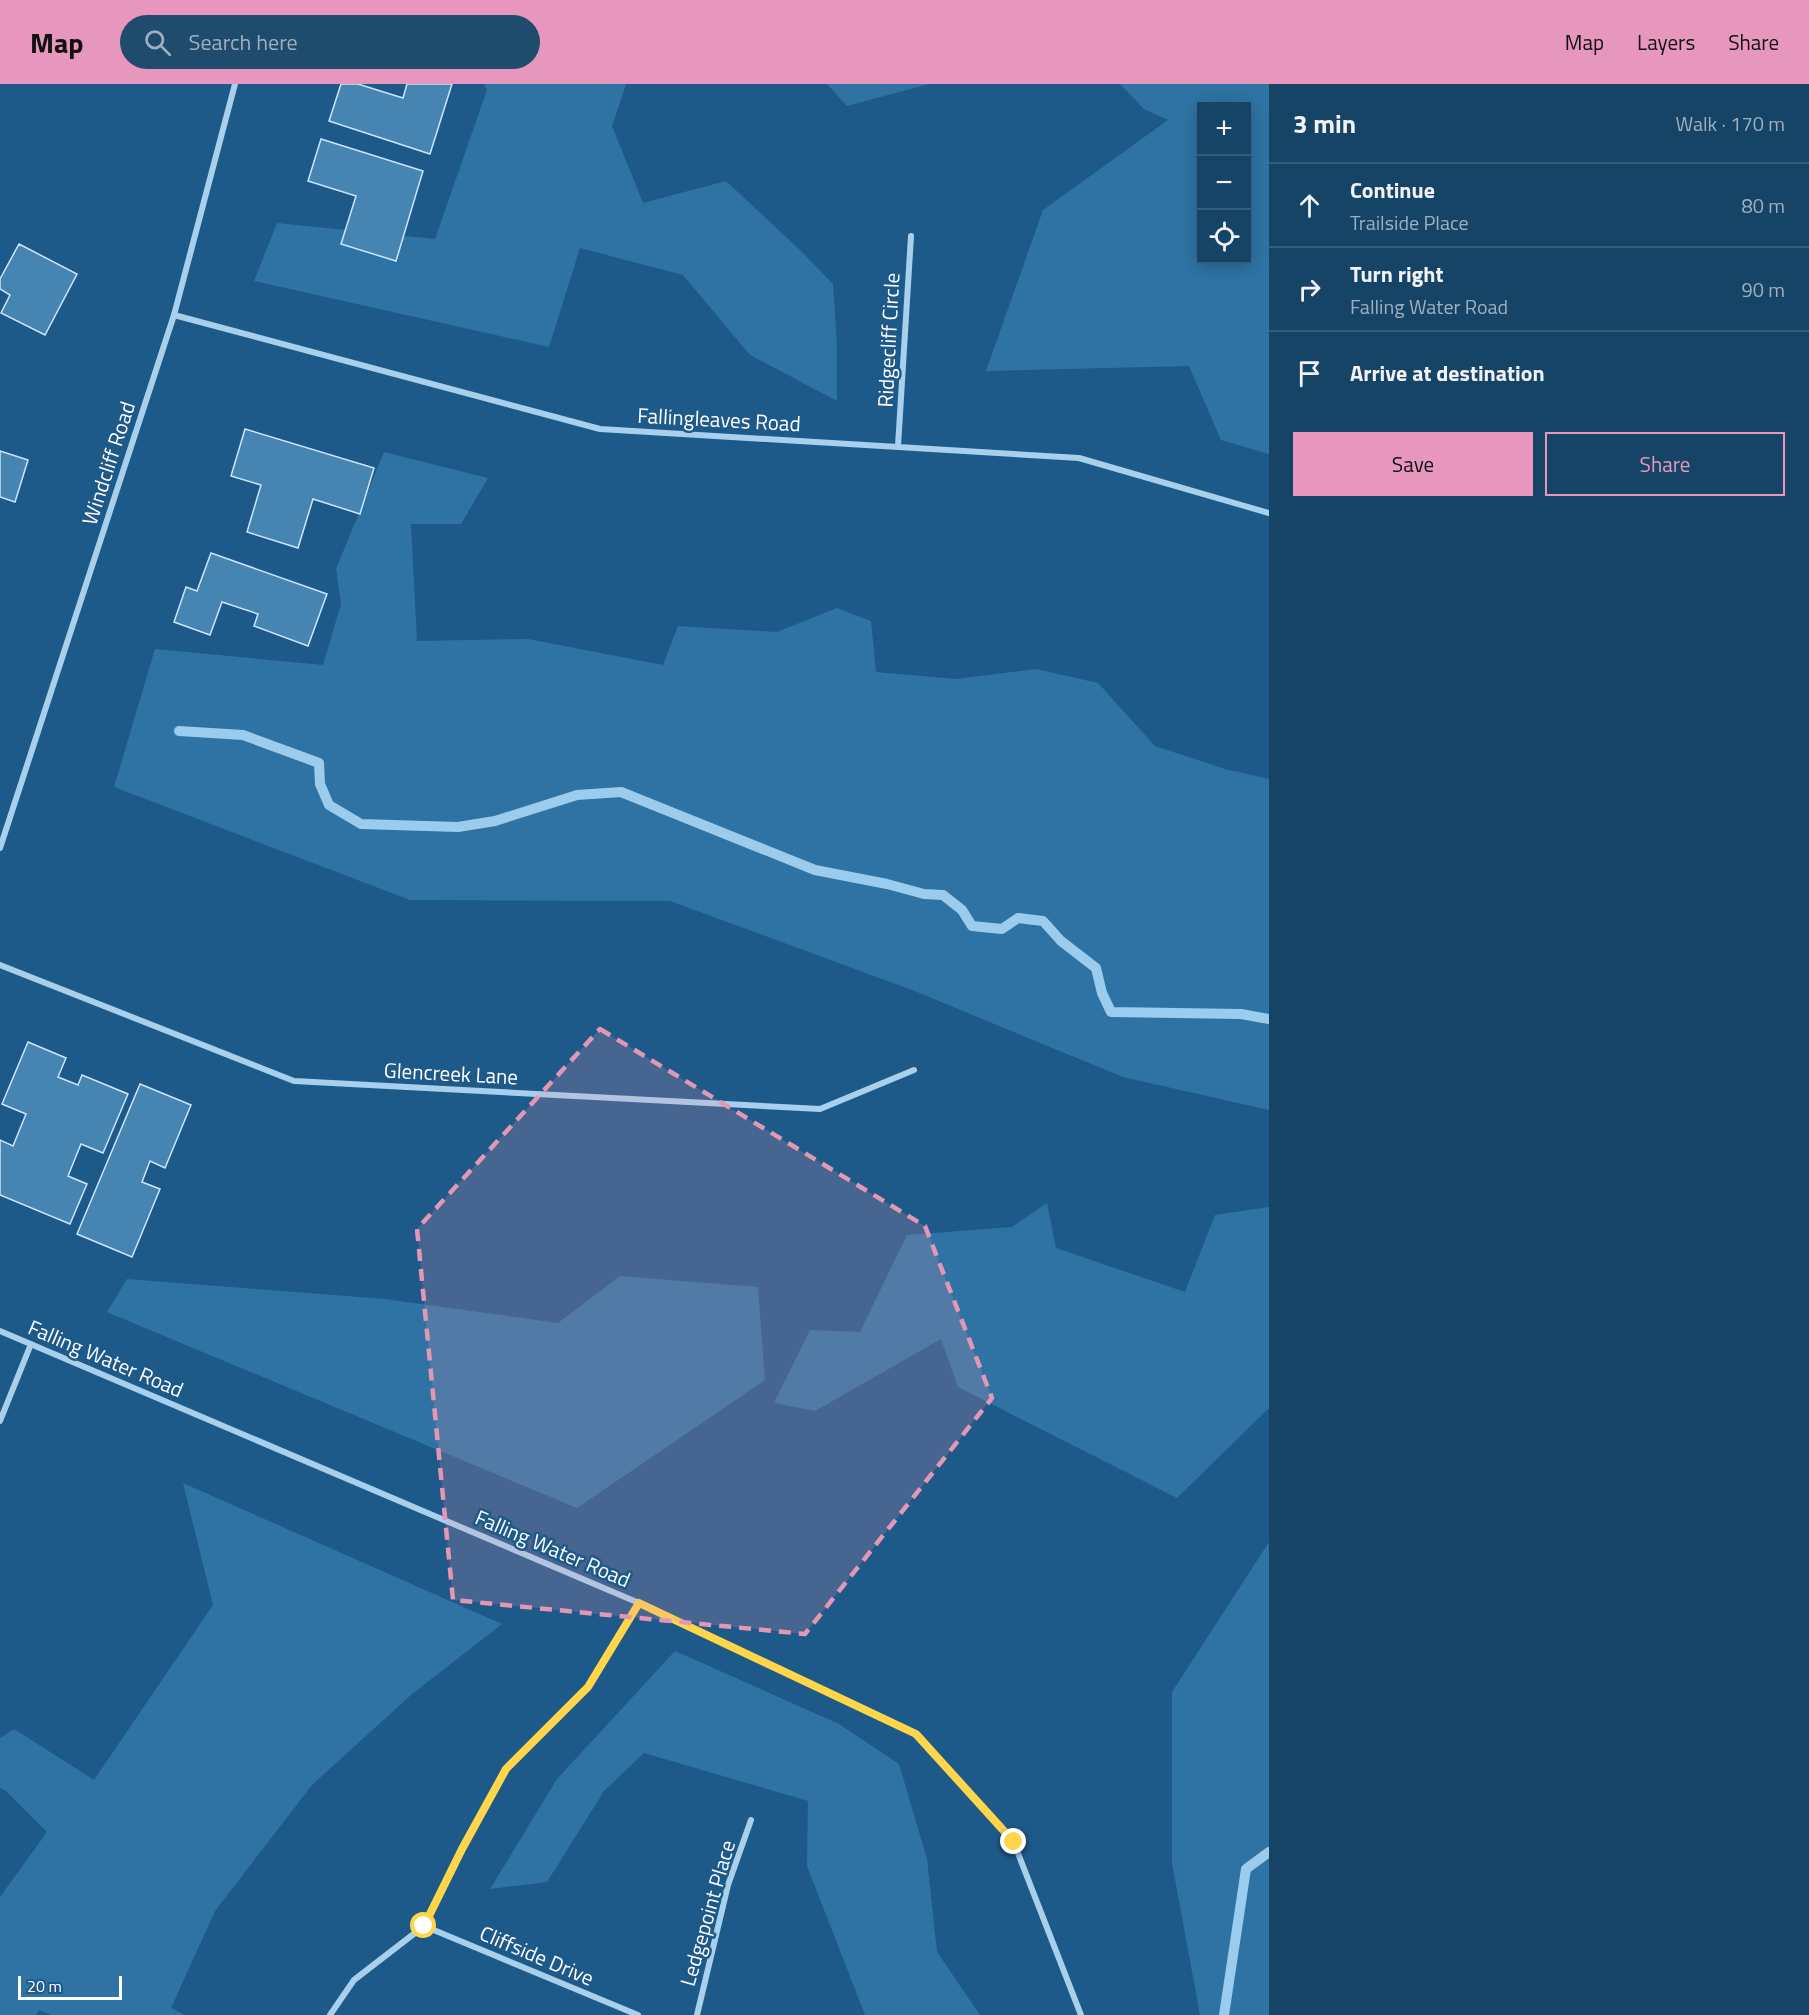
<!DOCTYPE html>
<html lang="en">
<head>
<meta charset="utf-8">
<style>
  body { margin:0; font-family:"Titillium Web",sans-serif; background:#1f4b6d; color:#f1f3f6 }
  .controls { position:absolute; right:18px; top:18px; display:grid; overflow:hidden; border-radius:0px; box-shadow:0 3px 15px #0003 }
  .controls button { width:54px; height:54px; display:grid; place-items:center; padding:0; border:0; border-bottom:2px solid #355c7b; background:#164467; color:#f1f3f6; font:30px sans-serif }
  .scale { position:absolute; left:18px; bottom:15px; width:104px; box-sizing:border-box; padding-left:6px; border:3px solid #fff; border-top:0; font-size:16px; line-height:21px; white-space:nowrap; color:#fff; -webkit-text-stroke:4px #1e5a89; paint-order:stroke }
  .stop { position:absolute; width:18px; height:18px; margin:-14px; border:4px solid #ffd54a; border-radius:50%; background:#fff }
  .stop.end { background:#ffd54a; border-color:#fff; box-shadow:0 2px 6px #0008 }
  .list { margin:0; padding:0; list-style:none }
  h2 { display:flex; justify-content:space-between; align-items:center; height:78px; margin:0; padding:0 24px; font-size:26px }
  h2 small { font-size:20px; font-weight:400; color:#9eb0c0 }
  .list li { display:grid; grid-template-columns:39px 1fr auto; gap:18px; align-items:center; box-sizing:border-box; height:84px; padding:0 24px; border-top:2px solid #355c7b }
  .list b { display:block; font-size:22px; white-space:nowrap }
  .list p { margin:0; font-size:20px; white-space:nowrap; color:#9eb0c0 }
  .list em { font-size:20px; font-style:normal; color:#9eb0c0 }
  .actions { display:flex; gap:12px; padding:18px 24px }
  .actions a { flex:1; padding:14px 0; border:2px solid #e797bd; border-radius:0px; text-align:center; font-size:21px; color:#e797bd }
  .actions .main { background:#e797bd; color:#111 }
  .icon { flex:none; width:33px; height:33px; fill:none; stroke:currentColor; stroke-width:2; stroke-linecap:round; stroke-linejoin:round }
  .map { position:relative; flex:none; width:1269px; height:1931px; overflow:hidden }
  header { display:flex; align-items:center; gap:36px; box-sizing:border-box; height:84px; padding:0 30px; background:#e797bd; color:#111 }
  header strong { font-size:28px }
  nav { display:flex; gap:33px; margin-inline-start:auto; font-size:21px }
  .search { width:420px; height:54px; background:#1f4b6d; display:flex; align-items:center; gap:15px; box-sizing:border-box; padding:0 21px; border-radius:33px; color:#9eb0c0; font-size:22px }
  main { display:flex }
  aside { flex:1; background:#164467 }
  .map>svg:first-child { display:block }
  .green { fill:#2e73a4; fill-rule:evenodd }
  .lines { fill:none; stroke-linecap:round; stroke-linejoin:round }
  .stream { stroke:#9ccced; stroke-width:10 }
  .building { fill:#4684b1; stroke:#cde6f8; stroke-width:1.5 }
  .street { stroke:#a8cfeb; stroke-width:6 }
  .route { stroke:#ffd54a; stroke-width:8 }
  .marked { fill:#e497b5; fill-opacity:0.2; stroke:#e497b5; stroke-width:4.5; stroke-dasharray:12 8; stroke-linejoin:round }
  .labels { text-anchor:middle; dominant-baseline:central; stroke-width:5; stroke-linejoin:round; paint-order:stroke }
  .street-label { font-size:21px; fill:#fff; stroke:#1e5a89 }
</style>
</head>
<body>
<header>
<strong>Map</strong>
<div class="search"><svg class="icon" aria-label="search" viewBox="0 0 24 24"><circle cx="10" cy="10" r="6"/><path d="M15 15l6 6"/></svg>Search here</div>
<nav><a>Map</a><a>Layers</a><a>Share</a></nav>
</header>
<main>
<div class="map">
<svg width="1269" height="1931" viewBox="0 0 1269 1931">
  <rect width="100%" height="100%" fill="#1e5a89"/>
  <!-- green -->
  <g class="green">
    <polygon points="484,0 626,0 612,42 643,119 726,97 800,166 833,200 837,262 837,317 750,271 683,191 580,164 549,263 254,197 277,139 435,155 487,6"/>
    <polygon points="827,0 929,0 847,22"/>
    <path d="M1120,0H1269V370L1221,356L1189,282L986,287L1043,126L1168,36L1144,25ZM1202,22H1246V176H1202Z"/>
    <polygon points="384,368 488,394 461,440 411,440 417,557 528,555 663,581 678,542 777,548 837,524 871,537 876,588 956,595 1036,585 1098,599 1155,662 1225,685 1269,695 1269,1026 1123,993 912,906 670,817 410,816 114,703 155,565 323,581 341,520 336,485"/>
    <polygon points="1047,1119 1056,1164 1185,1208 1215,1131 1269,1123 1269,1324 1177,1414 958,1303 941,1255 815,1327 774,1319 810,1246 860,1248 907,1151 1012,1143"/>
    <polygon points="620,1192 758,1203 765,1296 577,1424 107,1228 127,1195 385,1215 558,1239"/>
    <polygon points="183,1399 502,1540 412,1610 312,1701 215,1827 171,1924 185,1931 51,1931 39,1926 36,1931 0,1931 0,1813 47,1748 6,1707 0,1704 0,1654 14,1645 94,1696 213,1521"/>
    <polygon points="1269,1458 1269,1931 1200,1931 1172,1779 1172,1608"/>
    <polygon points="675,1567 839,1640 899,1680 927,1775 937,1868 980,1931 865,1931 807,1782 808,1717 644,1669 604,1707 547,1798 490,1805 557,1695"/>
  </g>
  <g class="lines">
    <!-- stream -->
    <g class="stream">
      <polyline points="179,647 243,651 319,679 320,700 329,721 361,740 458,743 495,737 577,711 621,708 815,786 887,800 924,810 943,811 962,826 972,842 1002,845 1018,834 1043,837 1061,857 1096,884 1102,909 1111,928 1241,930 1269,935"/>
      <polyline points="1224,1931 1246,1785 1269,1768"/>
    </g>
  </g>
  <!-- building -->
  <g class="building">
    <polygon points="341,0 358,0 403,14 407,0 452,0 430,70 329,37"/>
    <polygon points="321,55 423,87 396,177 341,160 356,112 308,97"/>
    <polygon points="19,160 77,190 45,251 1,229 10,211 0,205 0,195"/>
    <polygon points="245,345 374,384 360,430 313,415 298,464 247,448 261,401 231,392"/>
    <polygon points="0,367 28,376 15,418 0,413"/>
    <polygon points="211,469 327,510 308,562 254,542 258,530 222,518 210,551 174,538 186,503 197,507"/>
    <polygon points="28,958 66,974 58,993 78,1001 82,991 128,1010 103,1069 81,1060 68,1092 87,1100 70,1140 0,1111 0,1056 13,1062 26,1030 2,1020"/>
    <polygon points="140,1000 191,1021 165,1084 150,1077 142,1098 160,1105 132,1173 77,1150"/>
  </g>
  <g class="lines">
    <!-- street -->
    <g class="street">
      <polyline points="174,231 600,345 1079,374 1269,429"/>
      <polyline points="898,362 911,152"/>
      <polyline points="0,764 174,231 235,0"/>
      <polyline points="0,881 294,997 820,1025 914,986"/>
      <polyline points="0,1247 639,1519 917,1650 1014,1759 1081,1931"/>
      <polyline points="0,1337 31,1260"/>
      <polyline points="424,1842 638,1931"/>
      <polyline points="330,1931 354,1896 424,1842 462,1765 506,1685 588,1603 639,1519"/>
      <polyline points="697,1931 728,1801 751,1736"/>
    </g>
  </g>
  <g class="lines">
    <!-- route -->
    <polyline class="route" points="424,1842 462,1765 506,1685 588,1603 639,1519 916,1650 1014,1758"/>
  </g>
  <!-- marked area -->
  <path class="marked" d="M600,945L925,1142L992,1314L805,1550L453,1516L417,1145Z"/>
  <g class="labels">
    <!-- street labels -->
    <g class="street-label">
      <text transform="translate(888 256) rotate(-87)">Ridgecliff Circle</text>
      <text transform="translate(719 335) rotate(3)">Fallingleaves Road</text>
      <text transform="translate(108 379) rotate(-72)">Windcliff Road</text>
      <text transform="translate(451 989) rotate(3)">Glencreek Lane</text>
      <text transform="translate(106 1274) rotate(23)">Falling Water Road</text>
      <text transform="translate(553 1464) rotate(23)">Falling Water Road</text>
      <text transform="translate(707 1829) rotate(-74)">Ledgepoint Place</text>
      <text transform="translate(537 1871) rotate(23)">Cliffside Drive</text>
    </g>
  </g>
</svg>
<div class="controls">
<button>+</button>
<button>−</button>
<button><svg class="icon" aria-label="locate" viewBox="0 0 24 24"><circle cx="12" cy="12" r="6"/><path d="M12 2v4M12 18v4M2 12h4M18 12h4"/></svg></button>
</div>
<div class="scale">20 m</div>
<div class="stop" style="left:424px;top:1842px"></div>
<div class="stop end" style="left:1014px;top:1758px"></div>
</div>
<aside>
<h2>3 min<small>Walk · 170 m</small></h2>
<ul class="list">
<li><svg class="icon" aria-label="ahead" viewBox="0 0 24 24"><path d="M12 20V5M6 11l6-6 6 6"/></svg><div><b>Continue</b><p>Trailside Place</p></div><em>80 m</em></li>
<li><svg class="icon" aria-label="right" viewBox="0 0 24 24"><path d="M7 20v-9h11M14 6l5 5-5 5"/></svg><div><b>Turn right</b><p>Falling Water Road</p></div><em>90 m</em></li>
<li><svg class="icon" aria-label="arrive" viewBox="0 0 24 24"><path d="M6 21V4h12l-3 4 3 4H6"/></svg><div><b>Arrive at destination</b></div></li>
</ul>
<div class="actions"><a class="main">Save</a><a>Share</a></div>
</aside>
</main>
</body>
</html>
